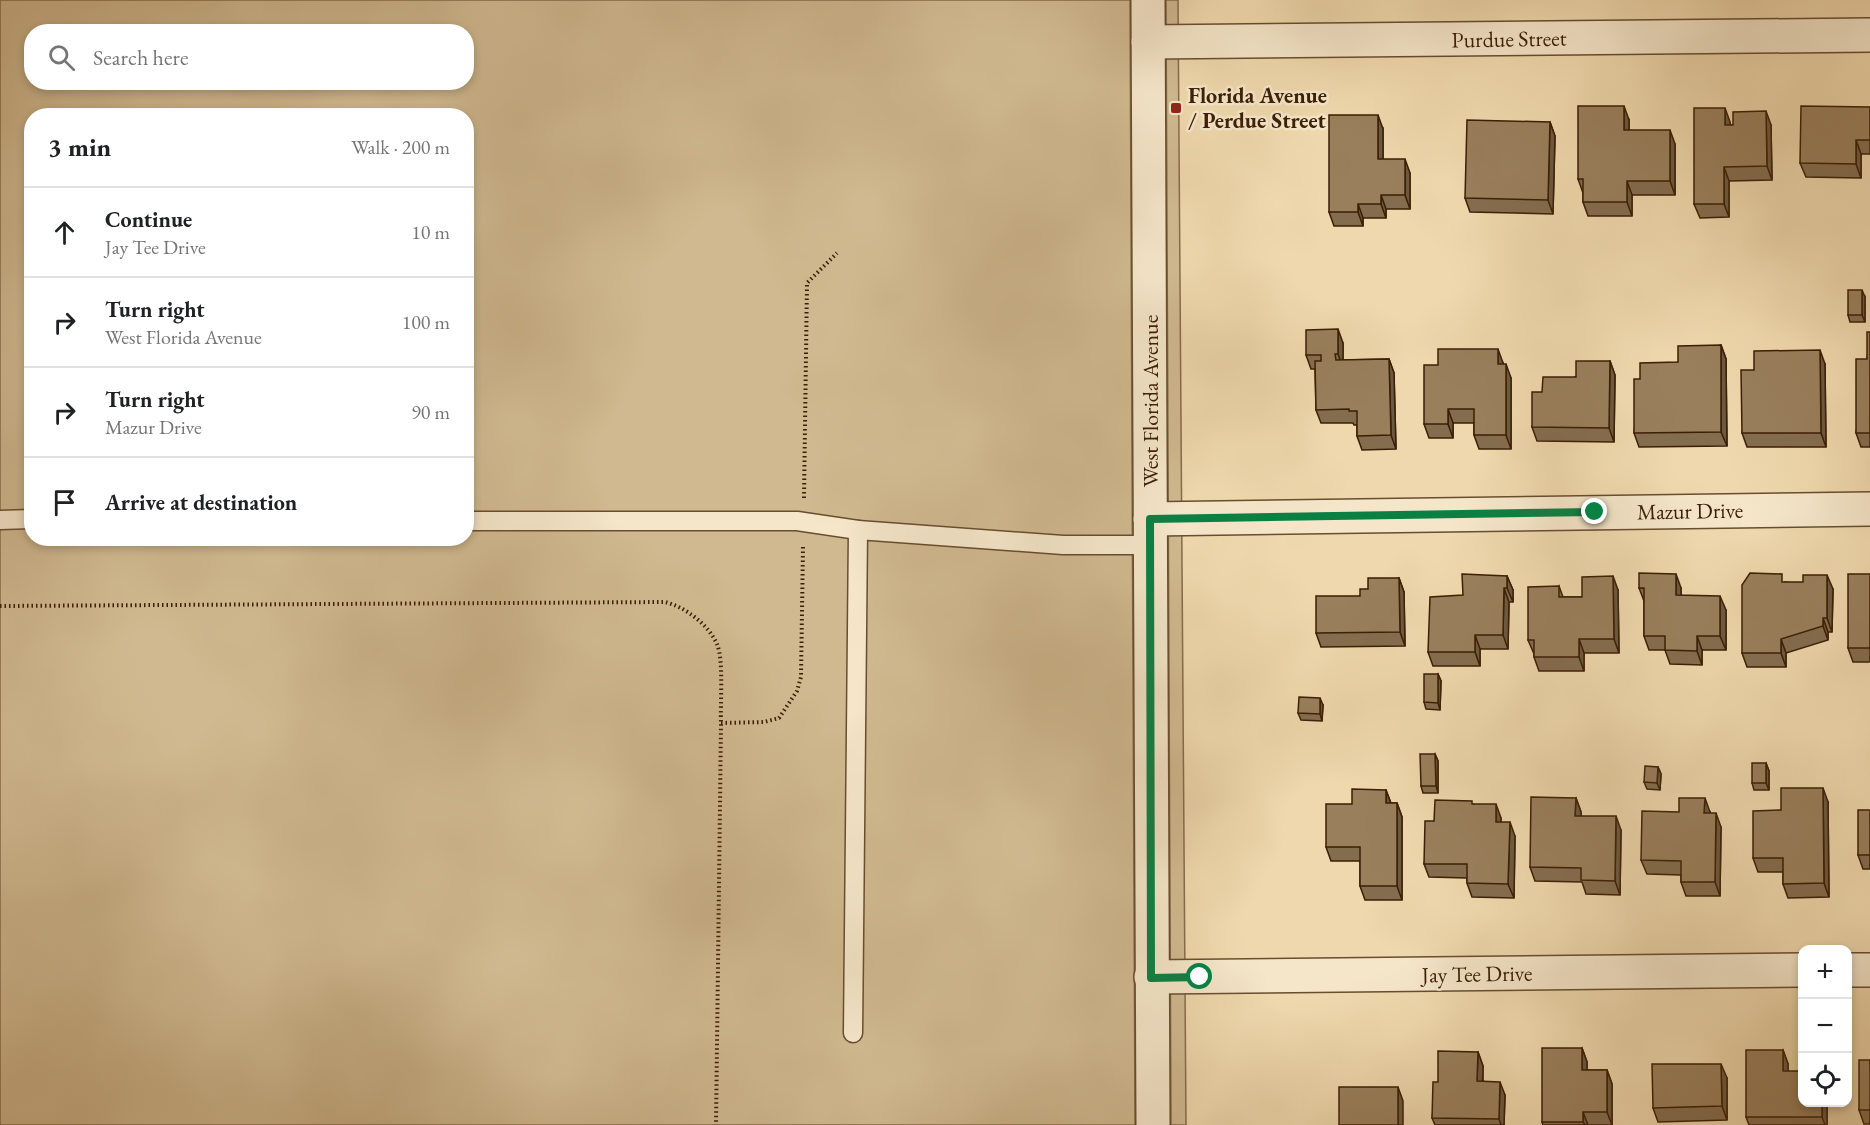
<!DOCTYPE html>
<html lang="en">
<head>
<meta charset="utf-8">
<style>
  body { margin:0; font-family:"EB Garamond",serif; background:#f6f6f6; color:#202124 }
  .controls { position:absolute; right:18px; bottom:18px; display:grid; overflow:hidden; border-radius:12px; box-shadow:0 3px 9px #0003 }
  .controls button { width:54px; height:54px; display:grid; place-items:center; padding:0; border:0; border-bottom:2px solid #e0e0e0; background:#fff; color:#202124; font:30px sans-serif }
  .stop { position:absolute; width:18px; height:18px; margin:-14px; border:4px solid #0b8043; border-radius:50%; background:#fff }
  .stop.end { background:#0b8043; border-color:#fff; box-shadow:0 2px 6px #0008 }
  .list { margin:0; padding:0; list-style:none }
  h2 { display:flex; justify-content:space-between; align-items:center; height:78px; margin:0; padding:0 24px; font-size:26px }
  h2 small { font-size:20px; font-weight:400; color:#757577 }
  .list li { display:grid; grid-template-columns:39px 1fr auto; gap:18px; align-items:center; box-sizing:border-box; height:90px; padding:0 24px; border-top:2px solid #e0e0e0 }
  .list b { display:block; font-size:22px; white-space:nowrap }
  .list p { margin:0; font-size:20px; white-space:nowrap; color:#757577 }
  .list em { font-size:20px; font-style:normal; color:#757577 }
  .icon { flex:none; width:33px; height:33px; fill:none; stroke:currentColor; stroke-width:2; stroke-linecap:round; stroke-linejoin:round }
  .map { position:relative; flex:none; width:1870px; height:1125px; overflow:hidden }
  .search { position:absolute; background:#fff; box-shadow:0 3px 9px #0003; left:24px; top:24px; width:450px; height:66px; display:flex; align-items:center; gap:15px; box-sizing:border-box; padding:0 21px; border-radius:24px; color:#757577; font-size:22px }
  .panel { position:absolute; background:#fff; box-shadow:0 3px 9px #0003; left:24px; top:108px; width:450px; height:438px; border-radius:24px }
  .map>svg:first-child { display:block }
  .green { fill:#d0b990; stroke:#866c4a; stroke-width:1.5; fill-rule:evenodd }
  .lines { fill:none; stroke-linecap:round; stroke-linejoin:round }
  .service-casing { stroke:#684d2e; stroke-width:21 }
  .minor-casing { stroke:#684d2e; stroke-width:36 }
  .tertiary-casing { stroke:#684d2e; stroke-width:36 }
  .path { stroke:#3b1f04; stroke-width:4; stroke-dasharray:1.5 3; stroke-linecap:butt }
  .service { stroke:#f5e6ca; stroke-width:18 }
  .minor { stroke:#f5e6ca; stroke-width:33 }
  .tertiary { stroke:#f5e6ca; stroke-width:33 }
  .wall { fill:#846d4f; stroke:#3b1f04; stroke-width:1.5 }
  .shaded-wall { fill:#6b5940; stroke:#3b1f04; stroke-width:1.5 }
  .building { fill:#997f5c; stroke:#3b1f04; stroke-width:1.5 }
  .route { stroke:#0b8043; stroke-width:8 }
  .poi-dot { fill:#8f2418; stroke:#f5e6ca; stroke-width:2 }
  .labels { text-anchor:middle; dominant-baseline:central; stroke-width:5; stroke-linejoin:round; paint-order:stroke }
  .street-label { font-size:22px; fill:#3b1f04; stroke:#f5e6ca }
  .poi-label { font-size:22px; font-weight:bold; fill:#3b1f04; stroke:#f5e6ca; text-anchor:start }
</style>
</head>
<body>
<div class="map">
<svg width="1870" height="1125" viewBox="0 0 1870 1125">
  <rect width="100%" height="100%" fill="#efd8ad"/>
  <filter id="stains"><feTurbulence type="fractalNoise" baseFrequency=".00333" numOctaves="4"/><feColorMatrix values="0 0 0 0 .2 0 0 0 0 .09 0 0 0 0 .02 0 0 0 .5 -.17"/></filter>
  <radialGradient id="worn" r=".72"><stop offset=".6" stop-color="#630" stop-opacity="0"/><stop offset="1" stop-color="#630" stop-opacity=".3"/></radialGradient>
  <!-- green -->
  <g class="green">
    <path d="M0,0H1130L1135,1125H0ZM32,32H466V82H32ZM32,116H466V538H32Z"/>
    <polygon points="1166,0 1178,0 1186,1125 1171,1125"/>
  </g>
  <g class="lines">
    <defs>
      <g id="service">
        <polyline points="0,520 32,519"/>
        <polyline points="466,521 797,521 858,530"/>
        <polyline points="853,1033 858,530 1063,545 1150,545"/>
      </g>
      <g id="minor">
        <polyline points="1148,42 1870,35"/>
        <polyline points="1150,519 1870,509"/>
        <polyline points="1848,970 1870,970"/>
        <polyline points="1151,977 1802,970"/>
      </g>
      <polyline id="tertiary" points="1148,0 1153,1125"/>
    </defs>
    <!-- service casing -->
    <use href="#service" class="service-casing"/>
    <!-- minor casing -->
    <use href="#minor" class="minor-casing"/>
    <!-- tertiary casing -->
    <use href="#tertiary" class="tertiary-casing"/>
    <!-- path -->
    <g class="path">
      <polyline points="804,498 807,283 837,253"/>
      <path d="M0,606L665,602C685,607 708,624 717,644C724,661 720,704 721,723L716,1125"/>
      <polyline points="721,723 764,722 779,718 797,691 801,677 803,547"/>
    </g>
    <!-- service -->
    <use href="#service" class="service"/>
    <!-- minor -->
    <use href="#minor" class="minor"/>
    <!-- tertiary -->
    <use href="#tertiary" class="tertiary"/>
  </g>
  <!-- wall -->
  <g class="wall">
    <polygon points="1870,107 1870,154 1861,154 1861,178 1806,177 1800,163"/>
    <polygon points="1629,120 1629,130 1675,144 1675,195 1632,195 1632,216 1588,216 1583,202 1583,193 1578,179"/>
    <polygon points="1550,122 1555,136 1553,214 1470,212 1465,198"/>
    <polygon points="1730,122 1730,125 1771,125 1772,180 1729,181 1729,217 1700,218 1694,204"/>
    <polygon points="1383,129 1383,159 1410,173 1410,209 1386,209 1386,218 1363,218 1363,226 1334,226 1329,212"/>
    <polygon points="1865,297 1865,322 1850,322 1848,315"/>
    <polygon points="1870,332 1870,447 1861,447 1856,433 1867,359"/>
    <polygon points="1343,343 1343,360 1389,359 1394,373 1396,449 1362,450 1357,436 1357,425 1354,425 1353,423 1321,423 1316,410 1315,369 1311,369 1306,355"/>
    <polygon points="1721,345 1726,359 1727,446 1639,447 1634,433 1640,379 1678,362"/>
    <polygon points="1610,361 1615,375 1614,442 1537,441 1532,427 1542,392"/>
    <polygon points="1503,363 1503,364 1511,378 1511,449 1479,449 1474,435 1474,423 1453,423 1453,438 1429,438 1424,424"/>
    <polygon points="1825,364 1826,447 1747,447 1742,433 1754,370"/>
    <polygon points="1870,574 1870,662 1853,662 1848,648"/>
    <polygon points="1507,576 1513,590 1513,602 1509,602 1508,649 1480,649 1480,666 1433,666 1428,652 1463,595"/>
    <polygon points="1399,578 1404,592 1405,646 1321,647 1316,633 1368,589"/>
    <polygon points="1785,582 1833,589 1832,632 1828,632 1828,640 1786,653 1786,667 1747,667 1742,653"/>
    <polygon points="1559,586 1563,597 1582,597 1618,590 1619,653 1584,653 1584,671 1539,671 1534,657 1534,654 1528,640"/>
    <polygon points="1639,588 1681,588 1681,595 1726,610 1726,650 1702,650 1702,665 1670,664 1665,650 1649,650 1644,636 1644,601"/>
    <polygon points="1438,674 1441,681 1440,710 1426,709 1424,702"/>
    <polygon points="1323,705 1322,721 1301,720 1298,713"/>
    <polygon points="1435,754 1438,761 1438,793 1423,793 1421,786"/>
    <polygon points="1766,763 1769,771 1769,790 1754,790 1752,783"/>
    <polygon points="1658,767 1661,774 1660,790 1647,789 1644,782"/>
    <polygon points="1386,790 1391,803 1397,803 1402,817 1402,900 1365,900 1360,886 1360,861 1331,861 1326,847 1352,804"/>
    <polygon points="1576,798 1581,812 1581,816 1621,830 1620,895 1586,894 1582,882 1535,881 1530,867"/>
    <polygon points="1828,802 1829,897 1788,898 1783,884 1783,872 1758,872 1753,858"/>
    <polygon points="1473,804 1501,818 1501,822 1515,836 1514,898 1472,897 1467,883 1467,878 1429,877 1424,864 1434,821"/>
    <polygon points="1870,810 1870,869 1863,869 1858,855"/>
    <polygon points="1710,812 1710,813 1721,827 1720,896 1686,896 1681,882 1681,875 1647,874 1641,860"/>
    <polygon points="1582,1048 1587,1062 1587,1070 1607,1070 1612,1084 1612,1125 1543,1125 1542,1122"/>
    <polygon points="1783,1050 1788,1064 1788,1071 1827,1102 1827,1125 1749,1125 1746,1117"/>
    <polygon points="1478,1052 1483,1066 1483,1081 1505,1095 1504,1125 1435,1125 1432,1118 1438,1082"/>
    <polygon points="1870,1060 1870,1124 1864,1124 1859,1110"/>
    <polygon points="1727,1078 1727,1120 1658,1122 1653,1108"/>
  </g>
  <!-- shaded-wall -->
  <g class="shaded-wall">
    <polygon points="1624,106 1629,120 1629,144 1624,130"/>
    <polygon points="1725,108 1730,122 1730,139 1725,125"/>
    <polygon points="1766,111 1771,125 1772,180 1767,166"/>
    <polygon points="1378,115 1383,129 1383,173 1378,159"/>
    <polygon points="1550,122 1555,136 1553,214 1548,200"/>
    <polygon points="1670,130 1675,144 1675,195 1670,181"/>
    <polygon points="1856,140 1861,154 1861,178 1856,164"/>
    <polygon points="1405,159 1410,173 1410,209 1405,195"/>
    <polygon points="1724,167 1729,181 1729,217 1724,204"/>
    <polygon points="1627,181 1632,195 1632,216 1627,202"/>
    <polygon points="1381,195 1386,209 1386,218 1381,204"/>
    <polygon points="1358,204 1363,218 1363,226 1358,212"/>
    <polygon points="1862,290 1865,297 1865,322 1862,315"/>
    <polygon points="1338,329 1343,343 1343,368 1338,354"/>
    <polygon points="1721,345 1726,359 1727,446 1721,432"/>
    <polygon points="1498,349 1503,363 1503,378 1498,364"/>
    <polygon points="1820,350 1825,364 1826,447 1821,433"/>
    <polygon points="1389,359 1394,373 1396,449 1391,435"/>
    <polygon points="1610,361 1615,375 1614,442 1609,428"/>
    <polygon points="1506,364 1511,378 1511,449 1506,435"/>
    <polygon points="1448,409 1453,423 1453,438 1448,424"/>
    <polygon points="1676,574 1681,588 1681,609 1676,595"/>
    <polygon points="1827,575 1833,589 1832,632 1827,618"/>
    <polygon points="1507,576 1513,590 1513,602 1507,588"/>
    <polygon points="1613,576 1618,590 1619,653 1614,639"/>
    <polygon points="1399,578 1404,592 1405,646 1400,632"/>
    <polygon points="1504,588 1509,602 1508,649 1503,635"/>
    <polygon points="1720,596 1726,610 1726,650 1720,636"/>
    <polygon points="1823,618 1828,632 1828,640 1823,626"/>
    <polygon points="1475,635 1480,649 1480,666 1475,652"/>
    <polygon points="1697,636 1702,650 1702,665 1697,651"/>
    <polygon points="1579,639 1584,653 1584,671 1579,657"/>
    <polygon points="1781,639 1786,653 1786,667 1781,653"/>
    <polygon points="1438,674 1441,681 1440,710 1438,703"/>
    <polygon points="1320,698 1323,705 1322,721 1320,714"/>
    <polygon points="1435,754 1438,761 1438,793 1436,786"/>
    <polygon points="1766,763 1769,771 1769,790 1766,783"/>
    <polygon points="1658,767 1661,774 1660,790 1657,783"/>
    <polygon points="1823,788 1828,802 1829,897 1824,883"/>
    <polygon points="1386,790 1391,804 1386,803"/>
    <polygon points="1576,798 1581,812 1581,830 1575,816"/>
    <polygon points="1705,798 1710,812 1709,827 1704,813"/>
    <polygon points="1397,803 1402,817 1402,900 1397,886"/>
    <polygon points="1496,804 1501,818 1501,836 1496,822"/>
    <polygon points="1716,813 1721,827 1720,896 1715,882"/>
    <polygon points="1616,816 1621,830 1620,895 1615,881"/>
    <polygon points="1510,822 1515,836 1514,898 1508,884"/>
    <polygon points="1582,1048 1587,1062 1587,1084 1582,1070"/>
    <polygon points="1783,1050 1788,1064 1788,1085 1783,1071"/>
    <polygon points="1478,1052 1483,1066 1482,1095 1477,1081"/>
    <polygon points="1721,1064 1727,1078 1727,1120 1722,1106"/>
    <polygon points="1607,1070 1612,1084 1612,1125 1607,1112"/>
    <polygon points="1500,1082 1505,1095 1504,1125 1501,1125 1499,1119"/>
    <polygon points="1398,1087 1403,1101 1403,1125 1398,1125"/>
    <polygon points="1822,1102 1827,1102 1827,1125 1825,1125 1822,1117"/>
    <polygon points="1583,1112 1588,1125 1585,1125 1583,1122"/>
  </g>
  <!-- building -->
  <g class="building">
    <polygon points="1578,106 1624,106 1624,130 1670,130 1670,181 1627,181 1627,202 1583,202 1583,179 1578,179"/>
    <polygon points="1801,106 1870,107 1870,140 1856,140 1856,164 1800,163"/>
    <polygon points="1694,108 1725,108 1725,125 1733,125 1733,112 1766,111 1767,166 1724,167 1724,204 1694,204"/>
    <polygon points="1329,115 1378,115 1378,159 1405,159 1405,195 1381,195 1381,204 1358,204 1358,212 1329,212"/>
    <polygon points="1467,120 1550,122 1548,200 1465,198"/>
    <rect x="1848" y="290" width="14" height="25"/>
    <polygon points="1338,329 1338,354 1335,354 1336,360 1389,359 1391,435 1357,436 1357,411 1349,411 1349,409 1316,410 1315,361 1321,361 1321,355 1306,355 1306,330"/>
    <polygon points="1867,332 1870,332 1870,433 1856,433 1856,359 1867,359"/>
    <polygon points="1721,345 1721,432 1634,433 1634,379 1640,379 1640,363 1678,362 1678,346"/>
    <polygon points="1438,349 1498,349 1498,364 1506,364 1506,435 1474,435 1474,409 1448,409 1448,424 1424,424 1424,365 1438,365"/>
    <polygon points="1820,350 1821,433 1742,433 1741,370 1754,370 1754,351"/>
    <polygon points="1576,361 1610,361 1609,428 1532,427 1532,392 1542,392 1543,377 1576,377"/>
    <polygon points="1639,573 1676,574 1676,595 1720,596 1720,636 1697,636 1697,651 1665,650 1665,636 1644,636 1644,588 1639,588"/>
    <polygon points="1750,573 1782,574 1782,582 1803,582 1803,575 1827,575 1827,618 1823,618 1823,626 1781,639 1781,653 1742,653 1742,585"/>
    <polygon points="1462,574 1507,576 1507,588 1504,588 1503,635 1475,635 1475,652 1428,652 1430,597 1463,595"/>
    <rect x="1848" y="574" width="22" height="74"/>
    <polygon points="1613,576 1614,639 1579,639 1579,657 1534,657 1534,640 1528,640 1528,587 1559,586 1559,597 1582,597 1582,577"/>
    <polygon points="1368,578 1399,578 1400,632 1316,633 1316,596 1360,596 1360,589 1368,589"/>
    <polygon points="1424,674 1438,674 1438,703 1424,702"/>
    <polygon points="1299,697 1320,698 1320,714 1298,713"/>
    <polygon points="1420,754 1435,754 1436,786 1421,786"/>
    <rect x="1752" y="763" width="14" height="20"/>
    <polygon points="1645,766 1658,767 1657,783 1644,782"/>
    <polygon points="1781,788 1823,788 1824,883 1783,884 1783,858 1753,858 1753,811 1781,810"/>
    <polygon points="1352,789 1386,790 1386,803 1397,803 1397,886 1360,886 1360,847 1326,847 1326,804 1352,804"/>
    <polygon points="1531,797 1576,798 1575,816 1616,816 1615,881 1581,880 1581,868 1530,867"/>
    <polygon points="1679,798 1705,798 1704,813 1716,813 1715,882 1681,882 1681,861 1641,860 1642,811 1679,812"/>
    <polygon points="1435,800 1472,801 1472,804 1496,804 1496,822 1510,822 1508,884 1467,883 1467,864 1424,864 1425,821 1434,821"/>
    <rect x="1858" y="810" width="12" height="45"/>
    <polygon points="1542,1048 1582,1048 1582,1070 1607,1070 1607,1112 1583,1112 1583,1122 1542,1122"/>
    <polygon points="1746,1050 1783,1050 1783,1071 1803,1071 1803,1102 1822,1102 1822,1117 1746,1117"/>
    <polygon points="1438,1051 1478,1052 1477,1081 1500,1082 1499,1119 1432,1118 1433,1082 1438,1082"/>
    <rect x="1859" y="1060" width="11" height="50"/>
    <polygon points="1652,1064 1721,1064 1722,1106 1653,1108"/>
    <rect x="1339" y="1087" width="59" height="38"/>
  </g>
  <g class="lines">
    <!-- route -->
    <polyline class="route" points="1200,977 1151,978 1150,519 1595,512"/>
  </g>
  <!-- markers -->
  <rect class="poi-dot" x="1170" y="102" width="12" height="12" rx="3"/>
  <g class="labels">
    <!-- street labels -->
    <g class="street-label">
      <text transform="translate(1509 39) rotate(-1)">Purdue Street</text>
      <text transform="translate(1150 401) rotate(-90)">West Florida Avenue</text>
      <text transform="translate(1690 511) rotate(-1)">Mazur Drive</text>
      <text transform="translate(1477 974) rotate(-1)">Jay Tee Drive</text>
    </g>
    <!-- poi labels -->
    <g class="poi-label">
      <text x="1188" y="95">Florida Avenue<tspan x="1188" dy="25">/ Perdue Street</tspan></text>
    </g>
  </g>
  <rect width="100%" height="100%" filter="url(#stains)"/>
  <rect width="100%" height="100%" fill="url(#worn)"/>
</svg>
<div class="controls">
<button>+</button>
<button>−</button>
<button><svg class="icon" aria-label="locate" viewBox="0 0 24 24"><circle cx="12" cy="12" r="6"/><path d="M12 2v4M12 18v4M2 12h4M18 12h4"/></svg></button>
</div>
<div class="stop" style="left:1200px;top:977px"></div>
<div class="stop end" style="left:1595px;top:512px"></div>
<div class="search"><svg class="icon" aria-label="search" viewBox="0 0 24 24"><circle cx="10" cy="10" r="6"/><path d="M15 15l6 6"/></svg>Search here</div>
<section class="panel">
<h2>3 min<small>Walk · 200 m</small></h2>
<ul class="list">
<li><svg class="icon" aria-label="ahead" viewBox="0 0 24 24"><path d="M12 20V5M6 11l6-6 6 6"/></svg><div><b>Continue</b><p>Jay Tee Drive</p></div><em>10 m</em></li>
<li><svg class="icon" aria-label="right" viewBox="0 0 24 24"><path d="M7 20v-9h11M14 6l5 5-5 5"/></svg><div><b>Turn right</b><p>West Florida Avenue</p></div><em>100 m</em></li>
<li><svg class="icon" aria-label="right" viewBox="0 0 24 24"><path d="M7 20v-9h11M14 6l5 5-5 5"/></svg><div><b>Turn right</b><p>Mazur Drive</p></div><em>90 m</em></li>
<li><svg class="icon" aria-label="arrive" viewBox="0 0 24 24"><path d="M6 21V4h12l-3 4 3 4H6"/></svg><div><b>Arrive at destination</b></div></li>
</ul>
</section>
</div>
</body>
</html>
